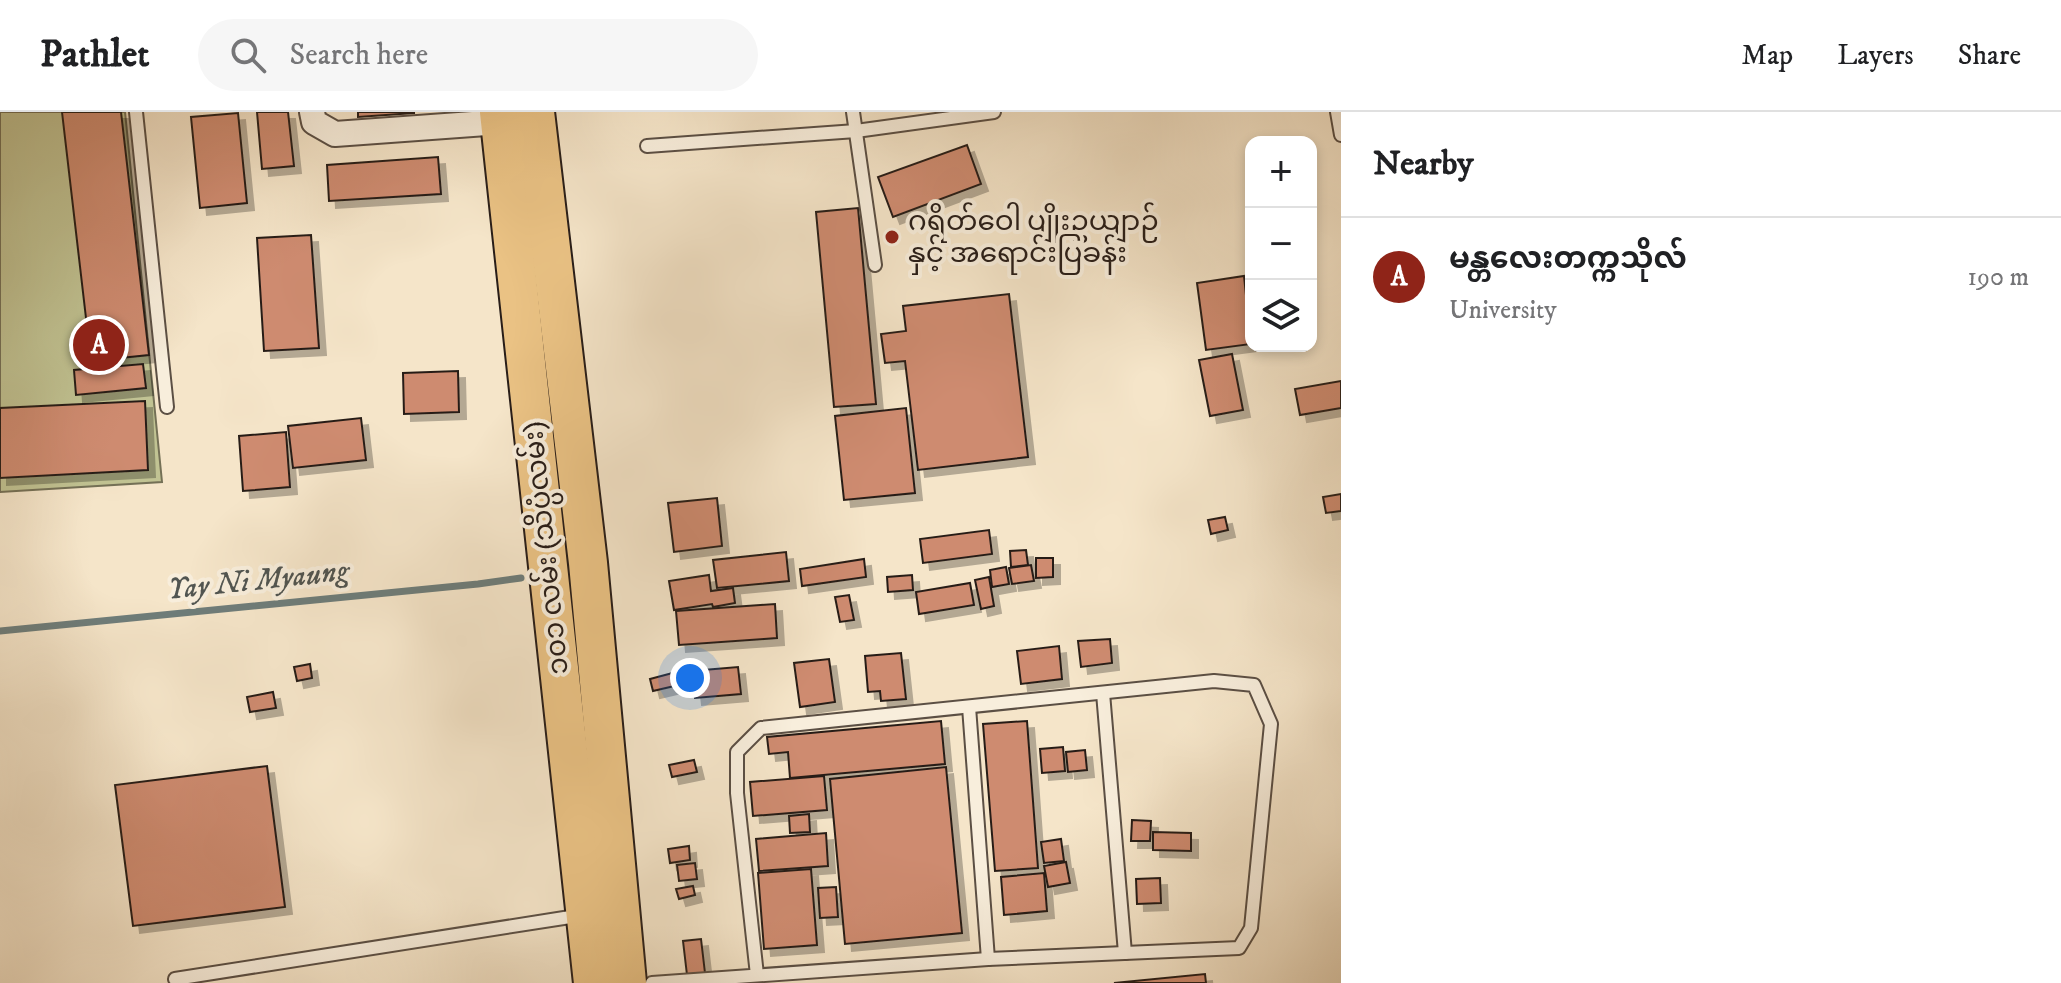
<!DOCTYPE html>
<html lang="en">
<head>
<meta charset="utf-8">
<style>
  body { margin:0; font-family:"IM FELL DW Pica","Noto Sans Myanmar",serif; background:#f6f6f6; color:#202124 }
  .controls { position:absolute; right:24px; top:24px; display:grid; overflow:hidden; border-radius:16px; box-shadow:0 4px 12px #0003 }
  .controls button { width:72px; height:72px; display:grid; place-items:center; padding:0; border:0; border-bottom:2px solid #e0e0e0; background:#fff; color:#202124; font:40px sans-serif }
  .you { position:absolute; left:690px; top:566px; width:28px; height:28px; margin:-20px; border:6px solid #fff; border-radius:50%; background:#1a73e8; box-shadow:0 0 0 12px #1a73e833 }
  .badge { display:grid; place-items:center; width:52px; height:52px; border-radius:50%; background:#8f2418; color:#fff; font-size:26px; font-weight:700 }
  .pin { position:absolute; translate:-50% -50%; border:4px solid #fff; box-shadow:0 2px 8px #0006 }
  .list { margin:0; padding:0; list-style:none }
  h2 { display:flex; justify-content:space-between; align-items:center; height:104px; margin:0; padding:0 32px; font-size:34px }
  h2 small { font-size:26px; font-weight:400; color:#757577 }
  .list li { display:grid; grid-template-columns:52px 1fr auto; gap:24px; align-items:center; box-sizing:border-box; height:120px; padding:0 32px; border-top:2px solid #e0e0e0 }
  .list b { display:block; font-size:30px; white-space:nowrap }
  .list p { margin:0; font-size:26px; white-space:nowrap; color:#757577 }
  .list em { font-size:26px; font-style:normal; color:#757577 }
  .icon { flex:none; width:44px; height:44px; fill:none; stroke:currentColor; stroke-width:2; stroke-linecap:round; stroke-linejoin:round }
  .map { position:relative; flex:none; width:1341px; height:871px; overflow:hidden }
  header { display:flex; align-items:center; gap:48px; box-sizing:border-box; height:112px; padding:0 40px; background:#fff; border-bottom:2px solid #e0e0e0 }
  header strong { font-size:38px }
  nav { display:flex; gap:44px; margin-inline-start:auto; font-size:28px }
  .search { width:560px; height:72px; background:#f6f6f6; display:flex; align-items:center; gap:20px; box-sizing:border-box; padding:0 28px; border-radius:44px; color:#757577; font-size:30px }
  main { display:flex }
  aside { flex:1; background:#fff }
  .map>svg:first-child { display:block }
  .green { fill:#c1c393; stroke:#747056; stroke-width:2 }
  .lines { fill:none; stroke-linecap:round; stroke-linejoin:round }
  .stream { stroke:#6e7d7a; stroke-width:7 }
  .building { fill:#ce8b6f; stroke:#281d18; stroke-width:2; filter:url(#shadow) }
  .service-casing { stroke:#5b4f44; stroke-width:16 }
  .minor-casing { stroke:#5b4f44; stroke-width:28 }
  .primary-casing { stroke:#281d18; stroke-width:42 }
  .service { stroke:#f8eedc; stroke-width:12 }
  .minor { stroke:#f8eedc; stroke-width:24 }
  .primary { stroke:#eac284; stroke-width:38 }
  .poi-dot { fill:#8f2418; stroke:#f8eedc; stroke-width:3 }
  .labels { text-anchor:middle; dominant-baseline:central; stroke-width:8; stroke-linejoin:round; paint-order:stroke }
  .poi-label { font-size:28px; fill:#281d18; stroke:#f8eedc; text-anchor:start }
  .street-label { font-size:28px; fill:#281d18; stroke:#f8eedc }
  .water-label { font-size:30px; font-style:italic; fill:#515551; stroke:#f8eedc }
</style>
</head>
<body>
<header>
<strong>Pathlet</strong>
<div class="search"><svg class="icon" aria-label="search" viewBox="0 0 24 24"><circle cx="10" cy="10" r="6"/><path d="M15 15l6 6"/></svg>Search here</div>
<nav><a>Map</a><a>Layers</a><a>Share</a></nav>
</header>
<main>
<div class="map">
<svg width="1341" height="871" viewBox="0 0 1341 871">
  <defs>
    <filter id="shadow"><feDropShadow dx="7" dy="7" stdDeviation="0" flood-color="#0004"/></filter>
  </defs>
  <rect width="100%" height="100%" fill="#f5e5c9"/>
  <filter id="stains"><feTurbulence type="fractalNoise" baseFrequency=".0025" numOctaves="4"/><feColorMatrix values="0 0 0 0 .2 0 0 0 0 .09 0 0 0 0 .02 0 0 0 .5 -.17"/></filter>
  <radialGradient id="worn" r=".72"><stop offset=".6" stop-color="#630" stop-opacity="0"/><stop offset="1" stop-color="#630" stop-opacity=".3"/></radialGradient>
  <!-- green -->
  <polygon class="green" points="0,0 125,0 162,370 0,380"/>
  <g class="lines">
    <!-- stream -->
    <polyline class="stream" points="0,519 478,472 521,466"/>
  </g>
  <!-- building -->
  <g class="building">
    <polygon points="62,0 121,0 149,243 91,249"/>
    <polygon points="257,0 288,0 294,54 262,57"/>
    <polygon points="358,0 414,0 414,1 358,5"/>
    <polygon points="238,1 247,91 200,96 191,5"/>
    <polygon points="967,33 981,72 893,105 878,65"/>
    <polygon points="438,45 441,82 329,89 327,53"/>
    <polygon points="858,96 876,292 834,295 816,100"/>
    <polygon points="311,123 319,236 264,239 257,126"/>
    <polygon points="1244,164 1251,232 1206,238 1197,171"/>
    <polygon points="1009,182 1028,345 918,358 905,249 885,251 881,222 906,219 903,194"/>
    <polygon points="1232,242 1243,298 1210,304 1199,248"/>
    <polygon points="143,252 146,276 76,283 74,258"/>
    <polygon points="458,259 459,300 404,302 403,261"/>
    <polygon points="1341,269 1341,296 1300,303 1295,277"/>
    <polygon points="145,289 148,358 0,366 0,296"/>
    <polygon points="906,296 915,381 844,388 835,304"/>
    <polygon points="361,306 366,348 293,356 288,314"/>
    <polygon points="286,320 290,375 243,379 239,324"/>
    <polygon points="1341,382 1341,399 1326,401 1323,385"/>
    <polygon points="717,386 722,434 674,440 668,391"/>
    <polygon points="1225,405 1228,418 1211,422 1208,408"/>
    <polygon points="989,418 992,442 923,451 920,427"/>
    <polygon points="1026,438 1028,453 1011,455 1010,439"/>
    <polygon points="786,440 789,469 717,476 713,448"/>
    <polygon points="1036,446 1053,446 1053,465 1036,466"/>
    <polygon points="864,447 866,465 802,474 800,457"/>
    <polygon points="1031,453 1034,469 1012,472 1009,456"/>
    <polygon points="1006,455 1009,472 992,475 990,458"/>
    <polygon points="709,463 711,479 733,476 735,491 713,495 712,492 674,498 669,469"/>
    <polygon points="912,463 913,478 888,480 887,465"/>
    <polygon points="989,465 994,494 981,497 975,468"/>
    <polygon points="970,471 974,493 919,502 916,480"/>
    <polygon points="849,483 854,508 840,510 835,485"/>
    <polygon points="775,492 777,526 679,533 676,499"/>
    <polygon points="1110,527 1112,551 1081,555 1078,529"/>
    <polygon points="1059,534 1062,567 1021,572 1017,539"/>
    <polygon points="901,541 906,587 881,589 880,579 868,580 865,544"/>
    <polygon points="829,547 835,590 800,595 794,551"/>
    <polygon points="310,552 312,566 297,569 294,555"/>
    <polygon points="738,555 741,582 695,586 692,559"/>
    <polygon points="680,559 683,572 653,579 650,567"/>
    <polygon points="273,580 276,596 250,600 247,585"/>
    <polygon points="941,609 945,652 790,666 788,640 769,642 767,625"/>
    <polygon points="1027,609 1038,756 995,759 983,612"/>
    <polygon points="1063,635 1065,659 1042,661 1040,637"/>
    <polygon points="1085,638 1087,658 1068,660 1066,640"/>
    <polygon points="694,648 697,660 672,665 669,653"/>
    <polygon points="267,654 285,795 133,814 115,673"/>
    <polygon points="946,655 962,821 845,832 830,667"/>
    <polygon points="824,664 827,698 753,704 750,670"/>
    <polygon points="809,702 810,720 790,721 789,704"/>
    <polygon points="1132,708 1151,709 1150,729 1131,729"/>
    <polygon points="1153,720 1191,721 1191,739 1153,738"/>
    <polygon points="826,721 828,754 759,759 756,727"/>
    <polygon points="1061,727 1064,749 1044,751 1041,730"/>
    <polygon points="689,734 690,748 670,751 668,737"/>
    <polygon points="1066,750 1070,771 1048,775 1044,754"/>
    <polygon points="695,751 697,767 679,769 677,753"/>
    <polygon points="811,757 817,833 764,837 758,761"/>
    <polygon points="1044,761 1047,799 1004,803 1001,765"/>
    <polygon points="1160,766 1161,791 1137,792 1136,767"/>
    <polygon points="693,774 695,783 679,787 676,777"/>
    <polygon points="836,775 838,805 820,806 818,776"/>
    <polygon points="701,827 705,861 687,863 683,829"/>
    <polygon points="1205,862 1206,871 1114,871"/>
  </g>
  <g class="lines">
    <defs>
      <g id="service">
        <polyline points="136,0 167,295"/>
        <polyline points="853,0 875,153"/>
        <polyline points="1337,0 1341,23"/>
        <polyline points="647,34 856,19 994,0"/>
        <polyline points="1103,581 1125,841"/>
        <polyline points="969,595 988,847"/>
        <polyline points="175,867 583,803"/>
        <polyline points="652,871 988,847 1239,836 1251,816 1271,612 1254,573 1214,569 761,616 737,640 737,681 757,863"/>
      </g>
      <polyline id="minor" points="312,0 314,10 335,22 500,10"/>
      <g id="primary">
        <polyline points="499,0 593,871"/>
        <polyline points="535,0 588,451 627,871"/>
      </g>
    </defs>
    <!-- service casing -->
    <use href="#service" class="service-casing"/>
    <!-- minor casing -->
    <use href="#minor" class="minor-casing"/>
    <!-- primary casing -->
    <use href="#primary" class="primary-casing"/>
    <!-- service -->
    <use href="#service" class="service"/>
    <!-- minor -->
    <use href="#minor" class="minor"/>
    <!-- primary -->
    <use href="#primary" class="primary"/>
  </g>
  <!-- markers -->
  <circle class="poi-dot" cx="892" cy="125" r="8"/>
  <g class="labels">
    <!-- poi labels -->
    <g class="poi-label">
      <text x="908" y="109">ဂရိတ်ဝေါ ပျိုးဥယျာဉ်<tspan x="908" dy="32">နှင့် အရောင်းပြခန်း</tspan></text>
    </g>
    <!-- street labels -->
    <g class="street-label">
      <text transform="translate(546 436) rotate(-96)">၁၀၁ လမ်း (သိပ္ပံလမ်း)</text>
    </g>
    <!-- water labels -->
    <g class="water-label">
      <text transform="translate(258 469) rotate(-6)">Yay Ni Myaung</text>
    </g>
  </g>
  <rect width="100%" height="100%" filter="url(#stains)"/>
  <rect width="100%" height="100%" fill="url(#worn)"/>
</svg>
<div class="controls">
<button>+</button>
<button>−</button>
<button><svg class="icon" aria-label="layers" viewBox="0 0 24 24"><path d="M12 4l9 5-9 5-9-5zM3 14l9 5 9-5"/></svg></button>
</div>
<div class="you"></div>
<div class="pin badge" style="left:99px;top:233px">A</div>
</div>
<aside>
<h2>Nearby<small></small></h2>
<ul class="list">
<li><span class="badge">A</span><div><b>မန္တလေးတက္ကသိုလ်</b><p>University</p></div><em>190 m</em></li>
</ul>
</aside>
</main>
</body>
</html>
